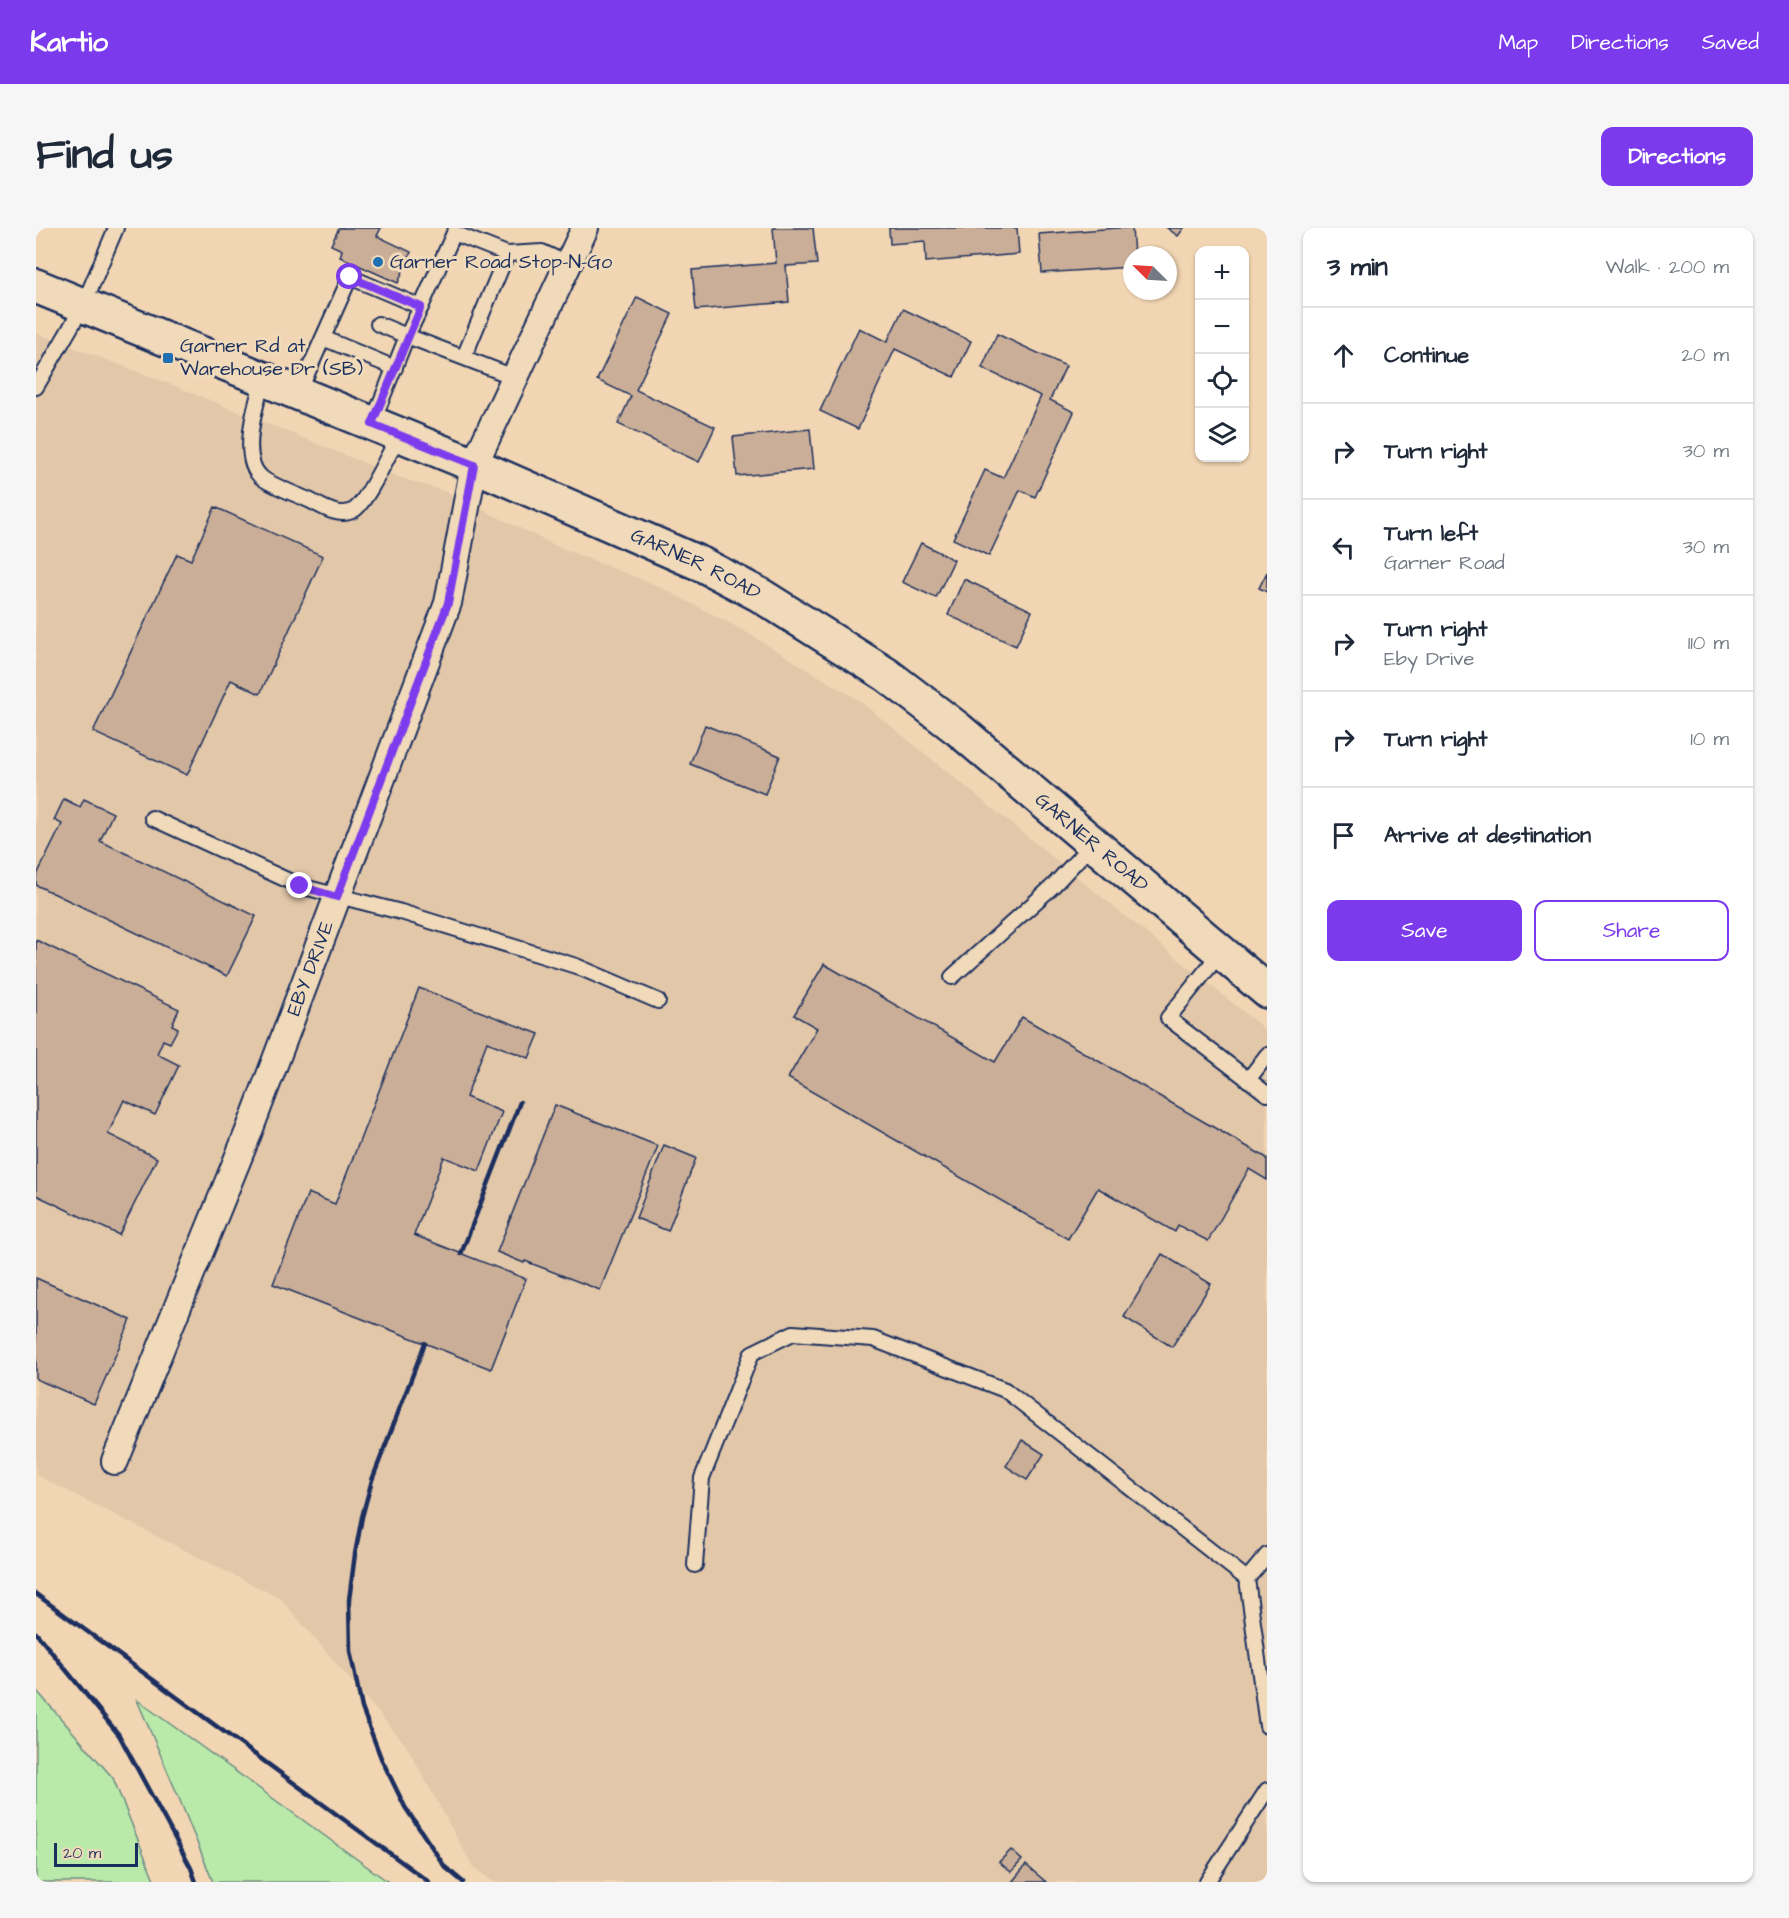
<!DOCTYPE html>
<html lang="en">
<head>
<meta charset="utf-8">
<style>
  body { margin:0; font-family:"Architects Daughter",sans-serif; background:#f6f6f7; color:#1f2937 }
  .controls { position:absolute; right:18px; top:18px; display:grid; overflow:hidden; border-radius:12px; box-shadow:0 2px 4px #0004 }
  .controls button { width:54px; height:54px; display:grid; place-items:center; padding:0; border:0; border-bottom:2px solid #e0e1e3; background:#fff; color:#1f2937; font:30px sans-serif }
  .compass { position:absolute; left:1087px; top:18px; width:54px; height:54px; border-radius:50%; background:#fff; box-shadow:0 2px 4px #0004; rotate:294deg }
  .scale { position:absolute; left:18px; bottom:15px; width:84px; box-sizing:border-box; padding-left:6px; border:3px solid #1b2f5e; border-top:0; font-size:16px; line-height:21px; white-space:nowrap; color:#1b2f5e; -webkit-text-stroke:4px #f0dab9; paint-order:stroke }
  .stop { position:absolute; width:18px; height:18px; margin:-14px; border:4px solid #7c3aed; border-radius:50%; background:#fff }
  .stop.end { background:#7c3aed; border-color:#fff; box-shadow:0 2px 6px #0008 }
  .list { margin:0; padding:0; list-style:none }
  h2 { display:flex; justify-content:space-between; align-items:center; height:78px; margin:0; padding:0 24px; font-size:26px }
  h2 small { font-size:20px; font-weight:400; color:#747a83 }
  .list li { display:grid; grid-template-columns:39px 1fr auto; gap:18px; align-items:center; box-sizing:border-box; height:96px; padding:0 24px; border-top:2px solid #e0e1e3 }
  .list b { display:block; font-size:22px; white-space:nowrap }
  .list p { margin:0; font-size:20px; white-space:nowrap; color:#747a83 }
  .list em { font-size:20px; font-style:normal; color:#747a83 }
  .actions { display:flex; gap:12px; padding:18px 24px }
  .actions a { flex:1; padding:14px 0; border:2px solid #7c3aed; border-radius:12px; text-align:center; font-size:21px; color:#7c3aed }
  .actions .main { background:#7c3aed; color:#fff }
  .icon { flex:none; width:33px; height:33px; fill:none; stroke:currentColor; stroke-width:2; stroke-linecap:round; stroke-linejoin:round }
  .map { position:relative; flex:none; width:1231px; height:1654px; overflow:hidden; border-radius:12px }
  header { display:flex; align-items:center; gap:36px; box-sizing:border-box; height:84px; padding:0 30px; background:#7c3aed; color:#fff }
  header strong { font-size:28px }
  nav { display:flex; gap:33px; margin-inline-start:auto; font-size:21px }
  .intro { display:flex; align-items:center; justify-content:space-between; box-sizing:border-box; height:144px; padding:0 36px }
  h1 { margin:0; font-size:42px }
  .button { padding:15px 27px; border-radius:12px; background:#7c3aed; color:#fff; font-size:21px; font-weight:700 }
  main { display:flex; gap:36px; padding:0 36px }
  aside { flex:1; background:#fff; border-radius:12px; box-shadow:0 2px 4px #0004 }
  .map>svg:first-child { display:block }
  .built { fill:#e2c7a9 }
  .green { fill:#baeaa9; stroke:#6a8c84; stroke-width:1.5 }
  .building { fill:#caae97; stroke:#1b2f5e; stroke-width:1.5 }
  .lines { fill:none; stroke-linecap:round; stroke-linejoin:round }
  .lane-casing { stroke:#1b2f5e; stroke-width:18 }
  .street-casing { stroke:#1b2f5e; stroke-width:30 }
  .secondary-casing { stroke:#1b2f5e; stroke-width:38 }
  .lane { stroke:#f0dab9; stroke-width:14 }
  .street { stroke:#f0dab9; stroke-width:26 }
  .secondary { stroke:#f0dab9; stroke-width:33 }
  .rail { stroke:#1b2f5e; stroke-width:4.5 }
  .route { stroke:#7c3aed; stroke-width:8 }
  .poi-dot { fill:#1f6fb2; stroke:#f0dab9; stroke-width:2 }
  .labels { text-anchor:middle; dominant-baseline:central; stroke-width:6; stroke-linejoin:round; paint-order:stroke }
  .poi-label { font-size:20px; fill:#1b2f5e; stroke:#f0dab9; text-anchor:start }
  .street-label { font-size:20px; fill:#1b2f5e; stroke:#f0dab9 }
</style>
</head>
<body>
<header>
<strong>Kartio</strong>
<nav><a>Map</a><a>Directions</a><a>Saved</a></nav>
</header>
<div class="intro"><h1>Find us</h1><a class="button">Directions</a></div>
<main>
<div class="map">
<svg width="1231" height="1654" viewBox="0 0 1231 1654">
  <rect width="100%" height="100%" fill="#f2d6b3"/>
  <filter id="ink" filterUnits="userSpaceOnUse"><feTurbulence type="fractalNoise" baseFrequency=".0167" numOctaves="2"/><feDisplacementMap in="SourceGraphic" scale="12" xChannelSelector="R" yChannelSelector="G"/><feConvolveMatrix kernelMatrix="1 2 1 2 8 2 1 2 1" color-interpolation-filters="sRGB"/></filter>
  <g filter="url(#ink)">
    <!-- built -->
    <polygon class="built" points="0,105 139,158 368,251 411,264 520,318 622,358 705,401 824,473 1231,803 1231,1654 458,1654 437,1639 370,1517 245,1371 0,1247"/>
    <!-- green -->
    <g class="green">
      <polygon points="0,1462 77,1550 119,1654 0,1654"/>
      <polygon points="101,1472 351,1653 352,1654 177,1654 143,1570"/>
    </g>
    <!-- building -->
    <g class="building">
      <polygon points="303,0 345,0 341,8 375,24 362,55 304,29 306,22 295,17"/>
      <polygon points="737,0 777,0 781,36 750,38 753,74 660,82 656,42 740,35"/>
      <polygon points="853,0 981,0 983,26 890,34 889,13 854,16"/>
      <polygon points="1081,0 1096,0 1098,27 1096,27 1096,39 1006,45 1003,6"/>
      <polygon points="1131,0 1148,0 1142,8"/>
      <polygon points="601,69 636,86 600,162 679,199 663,234 582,196 595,168 561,152"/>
      <polygon points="867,81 935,113 918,149 859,121 822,201 784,183 823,100 851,114"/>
      <polygon points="961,106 1030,138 1014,172 1038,184 999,269 984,262 953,328 917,311 949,242 967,250 1005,168 946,140"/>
      <polygon points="774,201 778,241 701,248 697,209"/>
      <polygon points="179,279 287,328 224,466 195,452 151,547 57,504 141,326 155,332"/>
      <polygon points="885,315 918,332 900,370 866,354"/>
      <polygon points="1231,344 1231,364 1223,360"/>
      <polygon points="928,351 996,383 980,418 912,387"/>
      <polygon points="669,497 744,528 729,566 654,536"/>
      <polygon points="28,571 44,579 48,571 77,585 64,613 220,688 191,748 0,657 0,649 26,596 18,592"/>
      <polygon points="0,712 143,781 136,797 142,800 134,815 127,812 121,826 143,837 119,887 88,872 72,906 121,930 83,1007 0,967"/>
      <polygon points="788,736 959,834 986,789 1231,930 1231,952 1213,941 1172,1013 1142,997 1139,1004 1062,960 1032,1011 752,850 781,800 758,787"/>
      <polygon points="383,760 503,806 493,830 451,814 430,869 466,884 443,943 408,929 378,1007 490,1051 455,1141 237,1056 272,965 299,976"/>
      <polygon points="519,877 622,918 564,1062 489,1033 488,1035 461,1024"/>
      <polygon points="628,917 660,930 632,1003 600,990"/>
      <polygon points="1126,1026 1175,1056 1136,1119 1088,1089"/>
      <polygon points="0,1050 95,1092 58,1176 0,1151"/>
      <polygon points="986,1212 1008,1226 991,1252 970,1238"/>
      <polygon points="975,1622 986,1632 975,1644 963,1634"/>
      <polygon points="990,1637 1010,1654 976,1654"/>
    </g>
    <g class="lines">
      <defs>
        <g id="lane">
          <polyline points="471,26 506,24 532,36"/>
          <polyline points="385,79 418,5 471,26 428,129"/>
          <polyline points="287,110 359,140"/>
          <path d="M227,152C220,175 203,230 225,249C232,256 264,268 275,273C288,280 304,290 318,282C331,274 354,223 363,207"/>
          <polyline points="0,159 47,78 80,0"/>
          <polyline points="262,166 314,49 385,79 371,108 342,96"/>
          <polyline points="336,196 371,108 478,149"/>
          <polyline points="116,590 264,658 365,684 540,738 622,773"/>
          <polyline points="1185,724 1132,790 1231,866"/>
          <polyline points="916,749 1017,658 1058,614"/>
          <polyline points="1212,852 1231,827"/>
          <polyline points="659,1337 666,1250 716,1125 757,1105 837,1111 969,1162 1211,1351 1231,1327"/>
          <polyline points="1211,1351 1231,1498"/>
          <polyline points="1171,1654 1231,1562"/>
        </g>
        <g id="street">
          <path id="s1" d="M79,1233L213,903L412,375L438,237L549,0"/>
        </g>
        <g id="secondary">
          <path id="s2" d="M0,58L438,237L667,337L724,367L851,447L922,501L1231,763"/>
        </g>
      </defs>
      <!-- lane casing -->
      <use href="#lane" class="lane-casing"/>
      <!-- street casing -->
      <use href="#street" class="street-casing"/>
      <!-- secondary casing -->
      <use href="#secondary" class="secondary-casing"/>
      <!-- lane -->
      <use href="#lane" class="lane"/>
      <!-- street -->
      <use href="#street" class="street"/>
      <!-- secondary -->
      <use href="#secondary" class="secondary"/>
      <!-- rail -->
      <g class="rail">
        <polyline points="425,1026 484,874"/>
        <polyline points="389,1115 336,1252 326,1289 319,1326 313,1372 314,1423 326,1480 345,1530 369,1579 409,1639 427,1654"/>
        <polyline points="0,1366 393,1654"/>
        <polyline points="0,1405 83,1507 155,1640 160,1654"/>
      </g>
    </g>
  </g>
  <g class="lines" filter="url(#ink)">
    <!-- route -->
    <polyline class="route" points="264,658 301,669 412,375 438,237 336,196 385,79 314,49"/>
  </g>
  <!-- markers -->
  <g class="poi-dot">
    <circle cx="342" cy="34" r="6"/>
    <rect x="126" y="124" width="12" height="12" rx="3"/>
  </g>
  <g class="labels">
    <!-- poi labels -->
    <g class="poi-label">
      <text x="354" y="34">Garner Road Stop-N-Go</text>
      <text x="144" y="118">Garner Rd at<tspan x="144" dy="23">Warehouse Dr (SB)</tspan></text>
    </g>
    <!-- street labels -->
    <g class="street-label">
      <text stroke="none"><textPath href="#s2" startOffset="716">GARNER ROAD</textPath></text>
      <text stroke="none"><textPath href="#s2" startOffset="1202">GARNER ROAD</textPath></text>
      <text stroke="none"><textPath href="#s1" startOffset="530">EBY DRIVE</textPath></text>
    </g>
  </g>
</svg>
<div class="controls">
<button>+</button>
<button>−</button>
<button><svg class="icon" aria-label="locate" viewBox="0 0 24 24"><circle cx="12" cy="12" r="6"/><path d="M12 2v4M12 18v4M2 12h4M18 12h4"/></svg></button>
<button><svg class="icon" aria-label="layers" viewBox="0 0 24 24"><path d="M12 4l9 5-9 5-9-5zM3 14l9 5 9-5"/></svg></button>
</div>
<svg class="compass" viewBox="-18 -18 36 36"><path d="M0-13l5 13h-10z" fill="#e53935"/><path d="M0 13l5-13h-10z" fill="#747a83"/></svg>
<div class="scale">20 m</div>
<div class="stop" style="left:314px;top:49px"></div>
<div class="stop end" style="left:264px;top:658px"></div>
</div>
<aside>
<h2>3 min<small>Walk · 200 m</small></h2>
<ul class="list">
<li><svg class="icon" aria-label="ahead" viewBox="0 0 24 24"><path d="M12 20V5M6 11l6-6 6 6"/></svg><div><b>Continue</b></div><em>20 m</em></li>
<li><svg class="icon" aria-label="right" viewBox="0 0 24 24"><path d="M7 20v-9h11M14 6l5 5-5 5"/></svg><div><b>Turn right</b></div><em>30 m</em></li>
<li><svg class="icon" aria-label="left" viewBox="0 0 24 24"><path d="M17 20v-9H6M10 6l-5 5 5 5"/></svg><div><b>Turn left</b><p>Garner Road</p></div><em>30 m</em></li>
<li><svg class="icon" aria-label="right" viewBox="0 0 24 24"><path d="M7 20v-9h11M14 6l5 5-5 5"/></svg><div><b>Turn right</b><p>Eby Drive</p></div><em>110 m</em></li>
<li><svg class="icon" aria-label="right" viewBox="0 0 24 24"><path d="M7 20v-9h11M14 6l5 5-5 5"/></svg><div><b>Turn right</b></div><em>10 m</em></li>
<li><svg class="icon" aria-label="arrive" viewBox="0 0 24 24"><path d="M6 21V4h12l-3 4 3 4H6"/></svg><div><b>Arrive at destination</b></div></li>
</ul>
<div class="actions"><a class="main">Save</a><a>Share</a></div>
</aside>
</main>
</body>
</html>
